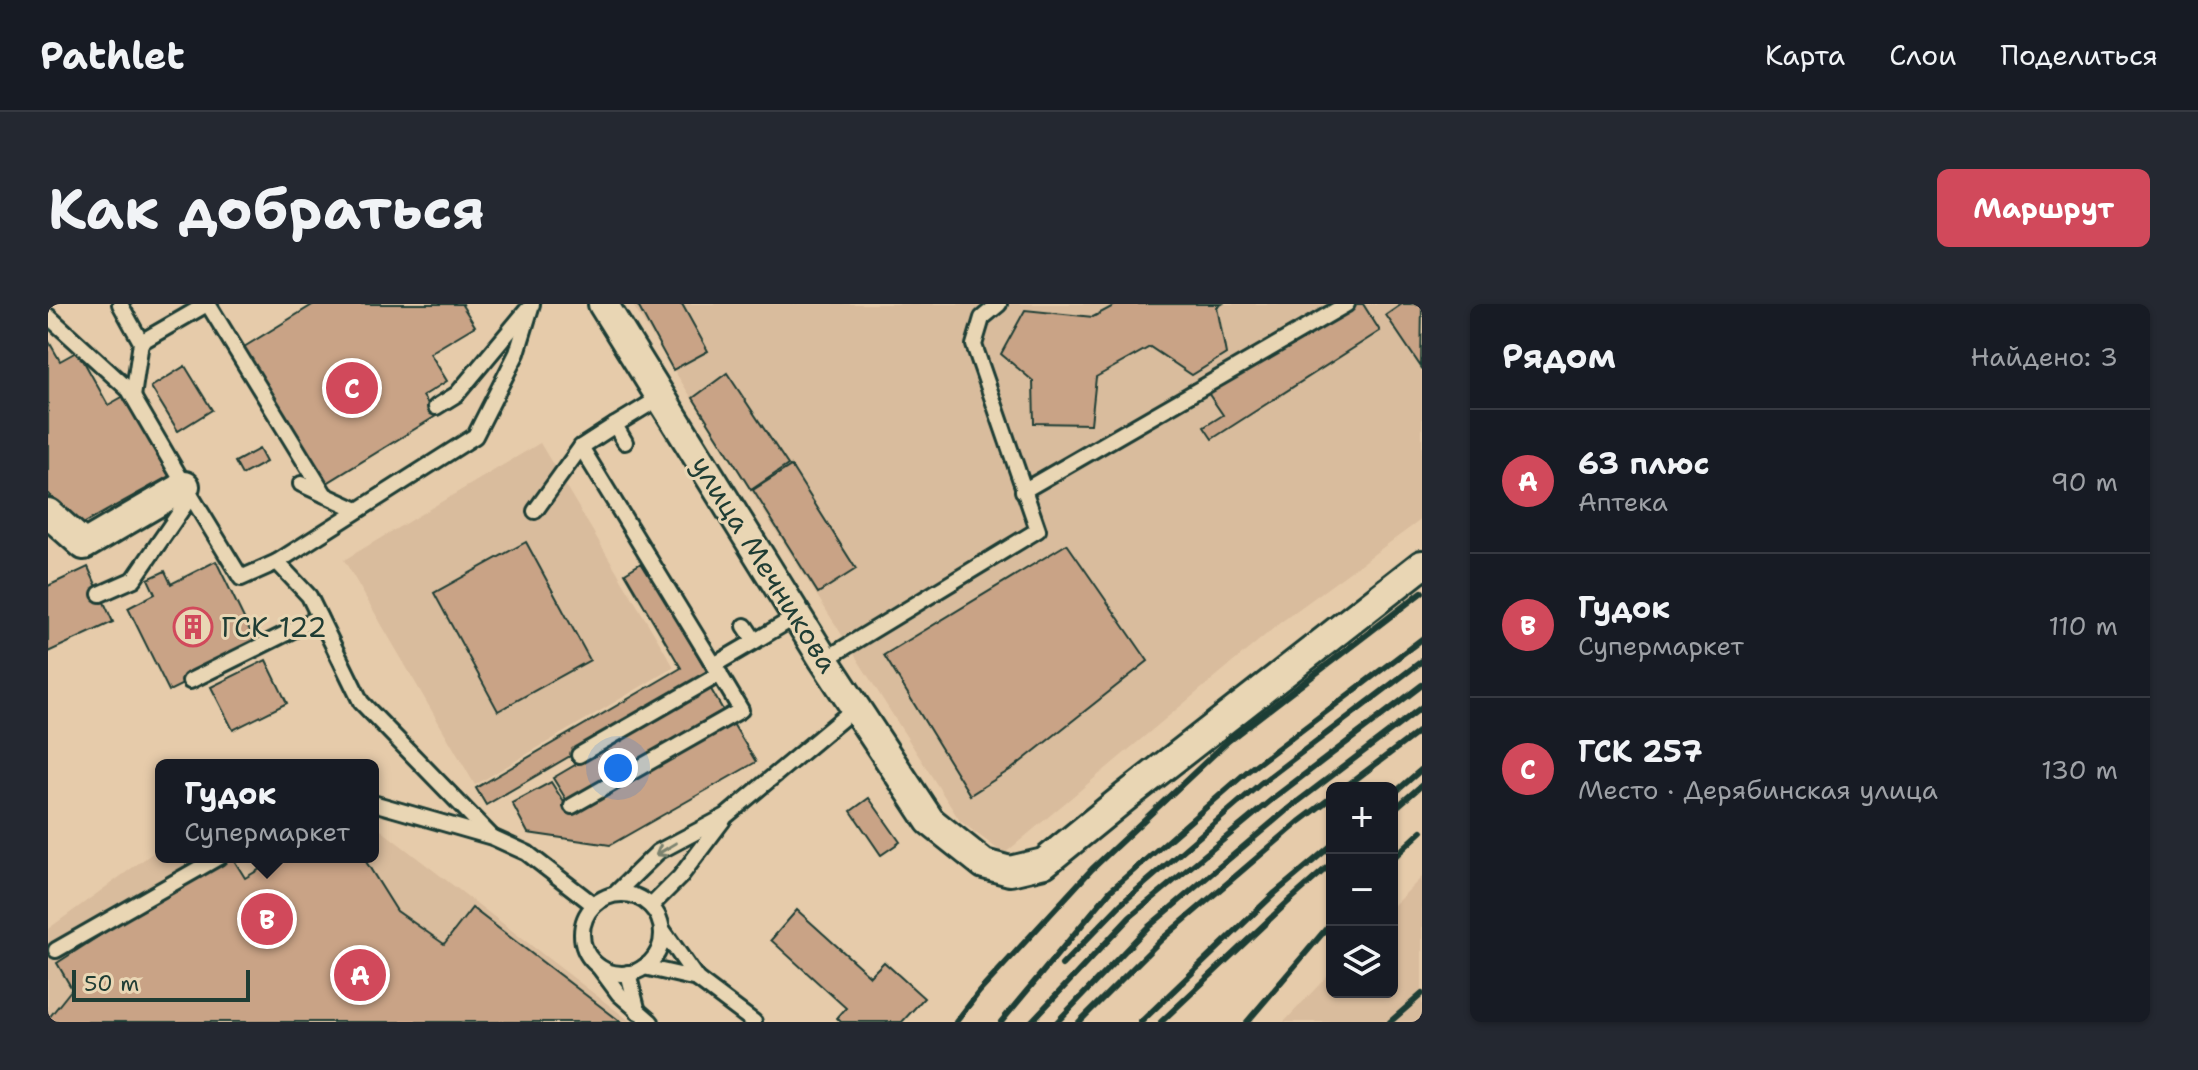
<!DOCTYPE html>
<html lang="ru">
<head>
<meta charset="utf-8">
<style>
  body { margin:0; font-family:"Shantell Sans",sans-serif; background:#242831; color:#f1f3f6 }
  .controls { position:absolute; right:24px; bottom:24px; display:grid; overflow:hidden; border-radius:12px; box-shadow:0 2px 6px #0004 }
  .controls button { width:72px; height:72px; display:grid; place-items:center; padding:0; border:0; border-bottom:2px solid #363941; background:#171b24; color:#f1f3f6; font:40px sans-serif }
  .scale { position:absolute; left:24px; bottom:20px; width:178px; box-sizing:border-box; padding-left:8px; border:4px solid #1f3d34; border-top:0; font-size:22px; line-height:28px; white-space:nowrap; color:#1f3d34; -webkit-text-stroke:6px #e9d6b4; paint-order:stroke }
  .you { position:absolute; left:570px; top:464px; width:28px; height:28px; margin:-20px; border:6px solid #fff; border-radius:50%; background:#1a73e8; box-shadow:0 0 0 12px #1a73e833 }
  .badge { display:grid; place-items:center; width:52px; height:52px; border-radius:50%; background:#d1495b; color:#fff; font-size:26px; font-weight:700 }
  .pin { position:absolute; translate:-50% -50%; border:4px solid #fff; box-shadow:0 2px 8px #0006 }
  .popup { position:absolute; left:107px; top:455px; width:224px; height:104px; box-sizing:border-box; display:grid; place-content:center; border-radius:12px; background:#171b24; filter:drop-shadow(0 2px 6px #0005); font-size:26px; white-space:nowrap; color:#9ea1a6 }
  .popup b { font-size:30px; color:#f1f3f6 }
  .popup::after { content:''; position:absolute; left:50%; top:100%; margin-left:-16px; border:16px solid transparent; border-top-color:#171b24 }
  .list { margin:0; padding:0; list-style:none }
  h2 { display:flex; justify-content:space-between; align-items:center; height:104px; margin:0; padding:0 32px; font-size:34px }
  h2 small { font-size:26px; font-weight:400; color:#9ea1a6 }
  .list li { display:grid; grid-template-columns:52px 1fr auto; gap:24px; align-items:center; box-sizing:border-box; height:144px; padding:0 32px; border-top:2px solid #363941 }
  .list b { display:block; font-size:30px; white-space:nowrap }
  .list p { margin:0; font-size:26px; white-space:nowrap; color:#9ea1a6 }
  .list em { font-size:26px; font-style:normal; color:#9ea1a6 }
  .icon { flex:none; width:44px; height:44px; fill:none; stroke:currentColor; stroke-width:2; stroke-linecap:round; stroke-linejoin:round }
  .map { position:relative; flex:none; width:1374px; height:718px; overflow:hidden; border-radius:12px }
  header { display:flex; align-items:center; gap:48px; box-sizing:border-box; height:112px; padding:0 40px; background:#171b24; border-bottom:2px solid #363941 }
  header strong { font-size:38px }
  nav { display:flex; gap:44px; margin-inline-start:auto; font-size:28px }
  .intro { display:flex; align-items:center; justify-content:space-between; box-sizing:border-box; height:192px; padding:0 48px }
  h1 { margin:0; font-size:56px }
  .button { padding:20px 36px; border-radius:12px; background:#d1495b; color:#fff; font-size:28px; font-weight:700 }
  main { display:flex; gap:48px; padding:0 48px }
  aside { flex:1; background:#171b24; border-radius:12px; box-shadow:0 2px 6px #0004 }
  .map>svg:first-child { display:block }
  .built { fill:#d9bc9d }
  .building { fill:#c9a386; stroke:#1f3d34; stroke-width:2 }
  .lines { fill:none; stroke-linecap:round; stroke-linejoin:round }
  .service-casing { stroke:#1f3d34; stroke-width:20 }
  .minor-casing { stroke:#1f3d34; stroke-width:34 }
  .service { stroke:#e9d6b4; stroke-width:14 }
  .minor { stroke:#e9d6b4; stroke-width:28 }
  .rail { stroke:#1f3d34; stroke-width:6 }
  .oneway { stroke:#7a826e }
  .labels { text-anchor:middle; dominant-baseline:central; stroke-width:6; stroke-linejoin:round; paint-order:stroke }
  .street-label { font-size:28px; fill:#1f3d34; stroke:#e9d6b4 }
  .poi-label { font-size:28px; fill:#1f3d34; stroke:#e9d6b4; text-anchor:start }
</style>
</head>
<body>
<header>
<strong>Pathlet</strong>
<nav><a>Карта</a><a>Слои</a><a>Поделиться</a></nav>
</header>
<div class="intro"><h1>Как добраться</h1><a class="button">Маршрут</a></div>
<main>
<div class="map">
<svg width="1374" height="718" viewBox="0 0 1374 718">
  <rect width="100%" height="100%" fill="#e6cbaa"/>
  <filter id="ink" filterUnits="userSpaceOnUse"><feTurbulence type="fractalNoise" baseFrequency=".0125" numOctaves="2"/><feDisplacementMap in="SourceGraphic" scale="16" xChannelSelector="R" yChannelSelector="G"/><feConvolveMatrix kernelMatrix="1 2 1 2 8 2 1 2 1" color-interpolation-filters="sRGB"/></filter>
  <g filter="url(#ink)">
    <!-- built -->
    <g class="built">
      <polygon points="584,0 1374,0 1374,215 1233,318 956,550 912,517"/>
      <polygon points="492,139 626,363 427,481 296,256"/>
      <polygon points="325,520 583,718 0,718 0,625 113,543 113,553 325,553"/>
      <polygon points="1374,573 1374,718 1236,718 1284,667 1284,688 1344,688 1344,603"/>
    </g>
    <!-- building -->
    <g class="building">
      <polygon points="266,0 416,0 414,1 427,22 382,49 399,77 375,92 388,112 279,179 196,43"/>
      <polygon points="589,0 634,0 660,47 625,66"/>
      <polygon points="1069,0 1174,0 1169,3 1178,50 1144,71 1102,43 1048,73 1043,120 986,119 985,77 953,50 977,6 1045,13"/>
      <polygon points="1292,0 1315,0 1332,27 1164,135 1156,123 1175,111 1158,86"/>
      <polygon points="1354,0 1374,0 1373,63 1338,11"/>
      <polygon points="0,36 12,57 30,47 60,101 76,92 121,172 33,221 0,190"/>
      <polygon points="137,62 164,106 130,127 103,83"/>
      <polygon points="679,69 740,161 703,186 645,94"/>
      <polygon points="211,145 218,158 194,171 187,158"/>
      <polygon points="743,162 808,265 770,289 705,186"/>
      <polygon points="478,238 542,356 450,407 386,289"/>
      <polygon points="1019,240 1100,357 965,464 922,491 836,351"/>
      <polygon points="168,257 210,343 121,387 80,304 107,290 100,275 117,267 123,280"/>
      <polygon points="595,258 661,371 438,501 428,484 633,364 577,269"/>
      <polygon points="40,263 65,318 0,348 0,282"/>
      <polygon points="218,356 239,399 185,426 163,383"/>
      <polygon points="661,382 675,406 519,497 505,474"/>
      <polygon points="684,418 708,458 562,541 480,529 464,499 503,478 524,511"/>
      <polygon points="821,494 852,538 833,551 803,507"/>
      <polygon points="174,553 184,553 197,574 232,553 315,553 349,607 396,640 424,604 573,718 0,718 0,715 24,685 9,659"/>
      <polygon points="749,606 822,672 836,658 876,694 854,718 793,718 789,714 798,704 723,636"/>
    </g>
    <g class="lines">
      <defs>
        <g id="service">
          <polyline points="72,0 93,38 85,93"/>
          <polyline points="160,0 277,191"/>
          <polyline points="0,12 81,86 137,182 193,274 229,258 261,292 313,398 444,533"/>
          <polyline points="93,38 159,0"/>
          <polyline points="388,103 409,90 479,6"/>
          <polyline points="567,121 533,143 666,361 707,337"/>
          <polyline points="577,138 567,121 613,93"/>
          <polyline points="253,180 310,206"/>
          <polyline points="975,187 1299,0"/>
          <polyline points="487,207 533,143"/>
          <polyline points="229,258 427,132 469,49 484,0"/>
          <polyline points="52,290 86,275 143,192"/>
          <polyline points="697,322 707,337 749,312"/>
          <polyline points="776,356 990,226 926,41 934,14 951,0"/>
          <polyline points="142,377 271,313"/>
          <polyline points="531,451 672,370"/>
          <polyline points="325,499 444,533 479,549 546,601"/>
          <polyline points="524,502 693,406 666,361"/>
          <polyline points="567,590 610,548 678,512 807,404"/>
          <circle cx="574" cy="630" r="40"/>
          <polyline points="603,602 632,573 675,516"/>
          <polyline points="614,625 649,675 706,718"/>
          <polyline points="8,646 171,553"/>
          <polyline points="551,663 571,690 603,718"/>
          <polyline points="596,663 649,675"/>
          <polyline points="580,669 590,708"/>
        </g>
        <g id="minor">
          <polyline points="555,0 776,356 882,517 936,560 962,567 996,559 1077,493 1374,261"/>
          <polyline points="0,209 36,241 137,182"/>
        </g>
      </defs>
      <!-- service casing -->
      <use href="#service" class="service-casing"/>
      <!-- minor casing -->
      <use href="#minor" class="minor-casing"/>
      <!-- service -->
      <use href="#service" class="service"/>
      <!-- minor -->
      <use href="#minor" class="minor"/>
      <!-- rail -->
      <g class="rail">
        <polyline points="1296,484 1374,425"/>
        <polyline points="1344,491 1374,465"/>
        <polyline points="1344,507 1374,481"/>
        <polyline points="1344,555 1374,527"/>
        <polyline points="1014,661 1073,600 1212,480 1374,357"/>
        <polyline points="908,718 931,688 1044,565 1180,437 1374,288"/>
        <polyline points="953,718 1063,586 1201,466 1374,335"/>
        <polyline points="983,718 1082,613 1227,493 1374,381"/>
        <polyline points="1009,718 1099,624 1240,505 1374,403"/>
        <polyline points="1031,718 1114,635 1251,518 1284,493"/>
        <polyline points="1093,718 1227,589 1284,541"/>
        <polyline points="1113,718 1242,596 1284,559"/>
        <polyline points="1199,718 1284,618"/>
        <polyline points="1342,718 1374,690"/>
      </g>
    </g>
    <!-- one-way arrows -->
    <defs><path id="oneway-shaft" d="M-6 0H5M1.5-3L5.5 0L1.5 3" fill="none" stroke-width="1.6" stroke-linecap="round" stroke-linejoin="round" transform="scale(2)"/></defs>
    <use class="oneway" href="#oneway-shaft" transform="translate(618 545) rotate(149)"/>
  </g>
  <!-- icons -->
  <defs>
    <symbol id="building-ring" viewBox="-11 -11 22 22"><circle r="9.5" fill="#e9d6b4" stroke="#d1495b" stroke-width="1.5"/><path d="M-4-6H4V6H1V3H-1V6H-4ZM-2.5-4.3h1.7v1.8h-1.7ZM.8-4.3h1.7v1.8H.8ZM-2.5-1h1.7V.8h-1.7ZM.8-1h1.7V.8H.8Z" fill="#d1495b"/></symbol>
  </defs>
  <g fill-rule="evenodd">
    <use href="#building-ring" x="123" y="301" width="44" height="44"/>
  </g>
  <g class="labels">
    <!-- street labels -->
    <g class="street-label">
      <text transform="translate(717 260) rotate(58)">улица Мечникова</text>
    </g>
    <!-- poi labels -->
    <g class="poi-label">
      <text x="173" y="323">ГСК 122</text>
    </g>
  </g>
</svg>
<div class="controls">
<button>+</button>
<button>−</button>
<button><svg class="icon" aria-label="layers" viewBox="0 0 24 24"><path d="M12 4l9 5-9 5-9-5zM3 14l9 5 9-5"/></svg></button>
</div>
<div class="scale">50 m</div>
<div class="you"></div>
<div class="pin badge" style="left:312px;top:671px">A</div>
<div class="pin badge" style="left:219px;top:615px">B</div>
<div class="popup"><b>Гудок</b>Супермаркет</div>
<div class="pin badge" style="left:304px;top:84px">C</div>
</div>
<aside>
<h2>Рядом<small>Найдено: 3</small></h2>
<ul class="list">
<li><span class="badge">A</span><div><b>63 плюс</b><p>Аптека</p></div><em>90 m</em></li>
<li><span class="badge">B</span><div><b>Гудок</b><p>Супермаркет</p></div><em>110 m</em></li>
<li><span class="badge">C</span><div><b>ГСК 257</b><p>Место · Дерябинская улица</p></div><em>130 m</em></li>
</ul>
</aside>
</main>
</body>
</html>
